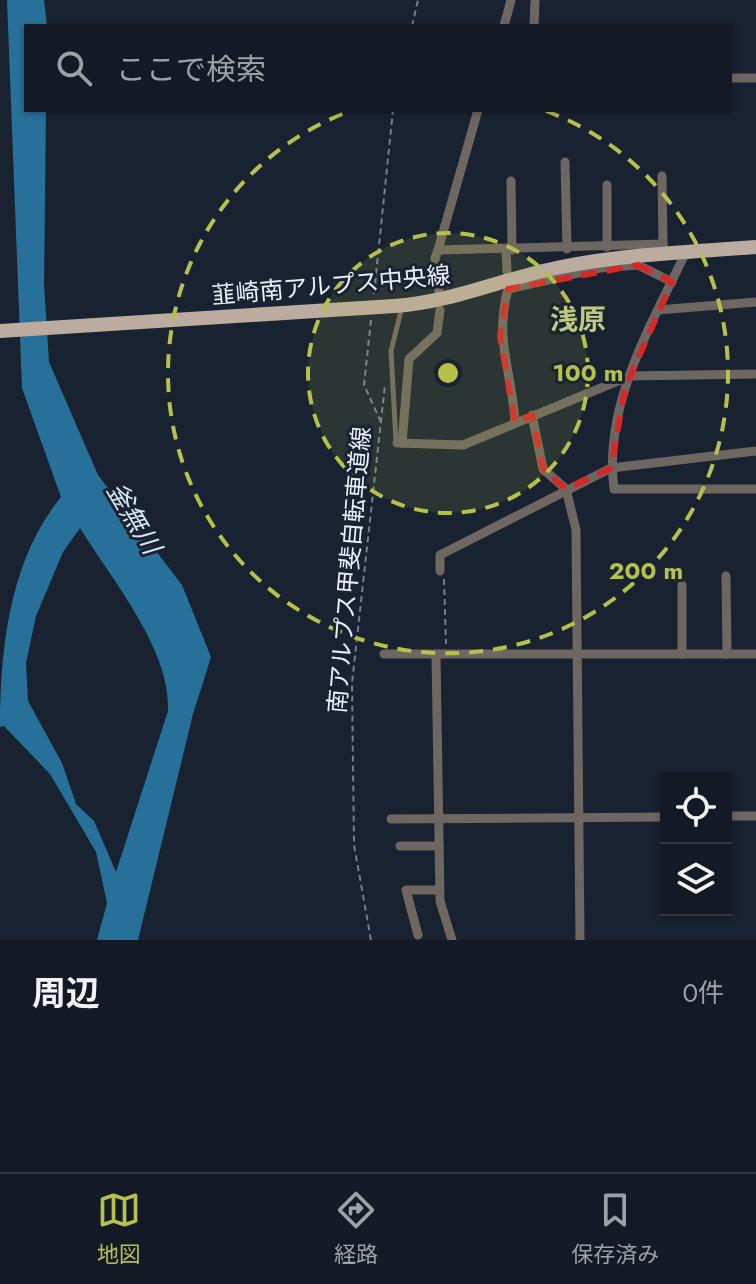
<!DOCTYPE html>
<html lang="ja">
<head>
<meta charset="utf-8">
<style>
  body { margin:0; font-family:Jost,"Noto Sans JP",sans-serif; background:#202732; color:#f1f3f6 }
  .controls { position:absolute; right:24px; bottom:24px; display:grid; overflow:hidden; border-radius:0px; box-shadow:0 2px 6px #0004 }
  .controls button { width:72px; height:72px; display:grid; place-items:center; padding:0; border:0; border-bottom:2px solid #323842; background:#131a25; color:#f1f3f6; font:40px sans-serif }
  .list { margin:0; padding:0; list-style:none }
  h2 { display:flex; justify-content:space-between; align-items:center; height:104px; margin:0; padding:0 32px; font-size:34px }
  h2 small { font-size:26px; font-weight:400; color:#9da1a7 }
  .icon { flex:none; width:44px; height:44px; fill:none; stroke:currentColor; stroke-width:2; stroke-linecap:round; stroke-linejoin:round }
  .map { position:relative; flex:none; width:756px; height:940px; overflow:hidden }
  .search { position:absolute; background:#131a25; box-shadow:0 2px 6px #0004; left:24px; right:24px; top:24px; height:88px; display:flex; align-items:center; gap:20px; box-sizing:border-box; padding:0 28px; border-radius:0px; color:#9da1a7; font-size:30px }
  .sheet { height:232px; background:#131a25 }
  nav { display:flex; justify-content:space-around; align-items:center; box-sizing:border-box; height:112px; border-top:2px solid #323842; background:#131a25; font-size:22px; color:#9da1a7 }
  nav a { display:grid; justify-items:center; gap:4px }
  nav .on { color:#b4c24a }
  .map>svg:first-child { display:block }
  .water { fill:#26709a; fill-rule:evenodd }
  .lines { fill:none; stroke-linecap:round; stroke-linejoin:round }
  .path { stroke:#767d8a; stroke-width:2; stroke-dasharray:6 4; stroke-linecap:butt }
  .lane { stroke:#6e6660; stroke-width:5 }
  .street { stroke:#6e6660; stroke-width:9 }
  .primary { stroke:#bcab9f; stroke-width:14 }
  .primary-bridge { stroke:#bcab9f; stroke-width:14 }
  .marked { fill:none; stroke:#d62828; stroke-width:6; stroke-dasharray:16 10; stroke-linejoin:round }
  .ring { fill:none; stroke:#b4c24a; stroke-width:4; stroke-dasharray:14 10 }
  .labels { text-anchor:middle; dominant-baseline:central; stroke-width:6; stroke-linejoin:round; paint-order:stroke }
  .street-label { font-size:24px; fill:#eaf0fa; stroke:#192231 }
  .water-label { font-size:26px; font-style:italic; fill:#d5e6f3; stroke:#192231 }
  .quarter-label { font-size:28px; font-weight:bold; fill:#bdc97c; stroke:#192231 }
  .centre { fill:#b4c24a; stroke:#192231; stroke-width:4 }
  .ring-label { font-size:24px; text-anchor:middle; font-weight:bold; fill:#b4c24a; stroke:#192231; stroke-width:6; stroke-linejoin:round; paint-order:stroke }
</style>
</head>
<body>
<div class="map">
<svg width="756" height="940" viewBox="0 0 756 940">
  <rect width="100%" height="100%" fill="#192231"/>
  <!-- water -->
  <path class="water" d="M7,0H44L47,26H26V110H46L44,284L49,362L98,475L182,585L211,657L193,714L138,940H97L107,903L96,852L50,774L4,726L0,727C0,648 10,559 61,497L22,388ZM80,528C112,580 171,650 168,711L116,872L94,821L76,804L62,763L28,701L26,663L36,616L63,552Z"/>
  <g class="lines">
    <!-- path -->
    <g class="path">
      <polyline points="412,26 418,0"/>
      <polyline points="374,294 393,110"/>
      <polyline points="371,320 364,385 381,422"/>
      <polyline points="444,579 446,644"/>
      <polyline points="371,940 354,845 352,683 385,385"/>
    </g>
    <!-- lane -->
    <polyline class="lane" points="396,442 391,351 402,307"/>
    <!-- street -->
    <g class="street">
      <polyline points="504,26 511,0"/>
      <polyline points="534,26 535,1"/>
      <polyline points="730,78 756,78"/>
      <polyline points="478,110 438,250 663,244 664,252"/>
      <polyline points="565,162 567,249"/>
      <polyline points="662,176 663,244"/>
      <polyline points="511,181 512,250"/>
      <polyline points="607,185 607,247"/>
      <polyline points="438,250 435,258 439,293"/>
      <polyline points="506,250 507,271"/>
      <path d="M686,252C651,325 603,405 614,489H756"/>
      <polyline points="658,310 756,302"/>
      <polyline points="532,415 543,469 566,489 576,530 580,940"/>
      <path d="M515,422C512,371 494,340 508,289L600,268L638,265L672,282"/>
      <polyline points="397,443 463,445 630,376 756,374"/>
      <polyline points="402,443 409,359 437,333 440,310"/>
      <polyline points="440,571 440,555 611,468 756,451"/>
      <polyline points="726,576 727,654"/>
      <polyline points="682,585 682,654"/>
      <polyline points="384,654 756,654"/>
      <polyline points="436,654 440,901 452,940"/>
      <polyline points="726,816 756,816"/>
      <polyline points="391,819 666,817"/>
      <polyline points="400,846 439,846"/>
      <polyline points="418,935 406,890 439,890"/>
    </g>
    <!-- primary -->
    <path class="primary" d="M394,306C453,302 504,278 561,267C625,254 691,252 756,247"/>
    <!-- primary-bridge -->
    <polyline class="primary-bridge" points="0,331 394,306"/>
  </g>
  <!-- marked area -->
  <path class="marked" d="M638,265L672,282L625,388L611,468L566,489L543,469L532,415L515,422L500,336L508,289Z"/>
  <!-- distance rings -->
  <circle cx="448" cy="373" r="140" fill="#b4c24a" fill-opacity=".12"/>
  <g class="ring">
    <circle cx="448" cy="373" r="140"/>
    <path d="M546 111A280 280 0 1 1 350 111"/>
  </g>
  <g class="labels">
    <!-- street labels -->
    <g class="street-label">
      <text transform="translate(331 285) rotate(-5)">韮崎南アルプス中央線</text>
      <text transform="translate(349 570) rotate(-85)">南アルプス甲斐自転車道線</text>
    </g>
    <!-- water labels -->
    <g class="water-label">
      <text transform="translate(134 518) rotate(59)">釜無川</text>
    </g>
    <!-- quarter labels -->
    <g class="quarter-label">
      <text x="578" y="319">浅原</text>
    </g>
  </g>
  <circle cx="448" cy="373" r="12" class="centre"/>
  <g class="ring-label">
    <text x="588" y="381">100 m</text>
    <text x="646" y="579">200 m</text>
  </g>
</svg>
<div class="controls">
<button><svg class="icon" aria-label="locate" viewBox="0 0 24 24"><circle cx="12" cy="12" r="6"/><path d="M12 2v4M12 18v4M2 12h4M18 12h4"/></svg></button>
<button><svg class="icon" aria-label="layers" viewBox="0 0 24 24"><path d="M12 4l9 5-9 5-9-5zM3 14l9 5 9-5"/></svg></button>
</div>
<div class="search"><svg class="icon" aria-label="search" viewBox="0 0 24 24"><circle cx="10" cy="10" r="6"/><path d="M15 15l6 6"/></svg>ここで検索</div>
</div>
<section class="sheet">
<h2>周辺<small>0件</small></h2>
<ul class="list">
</ul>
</section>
<nav>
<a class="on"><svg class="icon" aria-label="map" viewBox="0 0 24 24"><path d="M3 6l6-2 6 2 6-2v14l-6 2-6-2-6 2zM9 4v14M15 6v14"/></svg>地図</a>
<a><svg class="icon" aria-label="directions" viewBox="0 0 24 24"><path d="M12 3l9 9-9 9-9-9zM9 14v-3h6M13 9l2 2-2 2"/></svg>経路</a>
<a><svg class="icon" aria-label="saved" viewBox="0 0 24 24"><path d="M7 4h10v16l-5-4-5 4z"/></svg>保存済み</a>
</nav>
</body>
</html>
